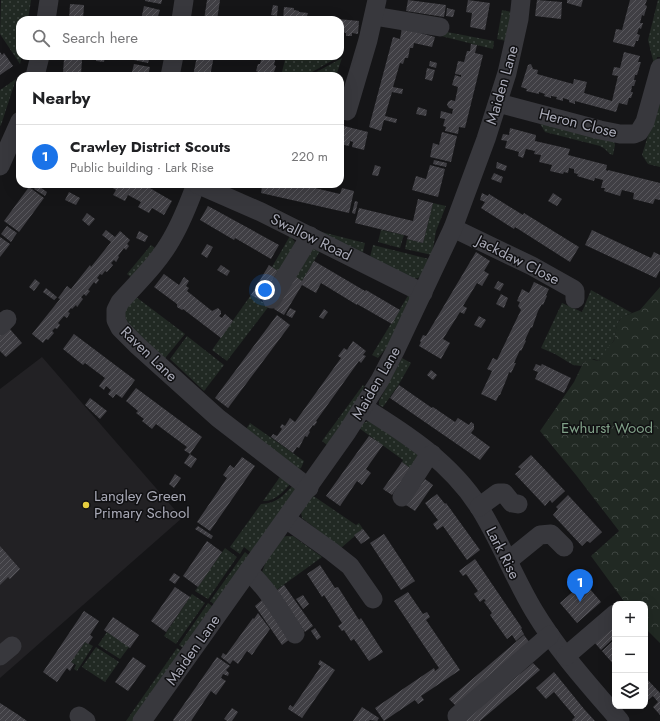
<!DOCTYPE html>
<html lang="en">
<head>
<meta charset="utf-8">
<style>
  body { margin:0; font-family:Jost,sans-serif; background:#f6f6f6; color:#202124 }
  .controls { position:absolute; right:12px; bottom:12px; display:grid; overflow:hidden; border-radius:8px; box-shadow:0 4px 16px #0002 }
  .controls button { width:36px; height:36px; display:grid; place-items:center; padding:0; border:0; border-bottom:1px solid #e0e0e0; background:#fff; color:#202124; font:20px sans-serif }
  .you { position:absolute; left:265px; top:290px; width:14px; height:14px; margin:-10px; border:3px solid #fff; border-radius:50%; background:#1a73e8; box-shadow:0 0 0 6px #1a73e833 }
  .badge { display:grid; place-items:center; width:26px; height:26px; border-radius:50%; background:#1a73e8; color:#fff; font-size:13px; font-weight:700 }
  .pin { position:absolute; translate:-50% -33px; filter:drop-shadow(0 1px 2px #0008) }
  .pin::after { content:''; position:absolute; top:21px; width:14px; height:12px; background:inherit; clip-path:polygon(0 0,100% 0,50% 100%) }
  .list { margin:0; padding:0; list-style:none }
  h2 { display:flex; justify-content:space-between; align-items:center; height:52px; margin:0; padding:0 16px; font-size:17px }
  h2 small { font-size:13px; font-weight:400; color:#757577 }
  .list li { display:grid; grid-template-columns:26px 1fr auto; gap:12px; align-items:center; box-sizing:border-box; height:64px; padding:0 16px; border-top:1px solid #e0e0e0 }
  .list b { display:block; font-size:15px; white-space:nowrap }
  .list p { margin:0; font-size:13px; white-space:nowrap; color:#757577 }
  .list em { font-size:13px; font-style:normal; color:#757577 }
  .icon { flex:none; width:22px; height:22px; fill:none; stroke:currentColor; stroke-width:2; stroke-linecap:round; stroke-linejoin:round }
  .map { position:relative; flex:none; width:660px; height:721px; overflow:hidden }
  .search { position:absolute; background:#fff; box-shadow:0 4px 16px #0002; left:16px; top:16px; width:328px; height:44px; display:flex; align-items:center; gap:10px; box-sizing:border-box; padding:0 14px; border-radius:12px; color:#757577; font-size:15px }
  .panel { position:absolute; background:#fff; box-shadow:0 4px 16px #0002; left:16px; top:72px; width:328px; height:116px; border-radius:12px }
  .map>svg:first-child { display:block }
  .built { fill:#222124 }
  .grass { fill:url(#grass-dots) }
  .forest { fill:url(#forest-crowns) }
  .building { fill:url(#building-hatch) }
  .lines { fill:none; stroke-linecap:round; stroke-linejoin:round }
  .minor { stroke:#38383d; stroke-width:19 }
  .poi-dot { fill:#e6cd3e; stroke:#101012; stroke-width:1.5 }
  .labels { text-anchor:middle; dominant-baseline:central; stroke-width:3; stroke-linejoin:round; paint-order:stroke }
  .street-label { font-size:15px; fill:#a8a9b6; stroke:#101012 }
  .park-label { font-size:15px; fill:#80a088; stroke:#101012 }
  .poi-label { font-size:15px; fill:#a8a9b6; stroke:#101012; text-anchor:start }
</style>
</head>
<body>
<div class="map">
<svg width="660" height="721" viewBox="0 0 660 721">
  <defs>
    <pattern id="grass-dots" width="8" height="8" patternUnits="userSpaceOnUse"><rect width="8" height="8" fill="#212923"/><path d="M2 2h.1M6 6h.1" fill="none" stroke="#3e4541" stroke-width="1.8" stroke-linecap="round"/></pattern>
    <pattern id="forest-crowns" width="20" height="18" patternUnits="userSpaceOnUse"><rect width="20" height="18" fill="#212923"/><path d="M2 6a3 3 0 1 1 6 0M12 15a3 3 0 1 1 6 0" fill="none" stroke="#3e4541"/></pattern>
    <pattern id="building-hatch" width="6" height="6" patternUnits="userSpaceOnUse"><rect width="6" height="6" fill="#403f44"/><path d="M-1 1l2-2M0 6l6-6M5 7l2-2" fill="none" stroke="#59585d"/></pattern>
  </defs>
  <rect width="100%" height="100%" fill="#151517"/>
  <!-- built -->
  <polygon class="built" points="42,357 182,518 0,678 0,389"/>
  <!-- grass -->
  <g class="grass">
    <polygon points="1,0 31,0 28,20 20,20 20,56 22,56 20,64 0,34"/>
    <polygon points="658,0 660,0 660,57 657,57 656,64 654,64 648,40"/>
    <polygon points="502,10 511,12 506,41 497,39"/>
    <polygon points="442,31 494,41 493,49 441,36"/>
    <polygon points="340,49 344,49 342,55 305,76 281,76 286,56 340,56"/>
    <polygon points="342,58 336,76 309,76"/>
    <polygon points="16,79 1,125 0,126 0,90"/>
    <polygon points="660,96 660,167 648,164 642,155"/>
    <polygon points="538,120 614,141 615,145 613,155 610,154 605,149 600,146 545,132"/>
    <polygon points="433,203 446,206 436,231 432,255 405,249 407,239 423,243"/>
    <polygon points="310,229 365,243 362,257"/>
    <polygon points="381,230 404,235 400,248 378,242"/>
    <polygon points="290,236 295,242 280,273 272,267"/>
    <polygon points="151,245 155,248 132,278 127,274"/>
    <path d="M373,245L429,259C425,269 425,279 412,279L369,261Z"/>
    <polygon points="313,249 320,251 302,281 294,276"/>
    <path d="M591,290L632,313C613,320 619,324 614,340C613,343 601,358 599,361L594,359L583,363L581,366L573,365L555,354L541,348L562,303L582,312Z"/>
    <polygon points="132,294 185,334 161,363 134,335 122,311"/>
    <polygon points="409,294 411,297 388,346 378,358 372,355"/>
    <polygon points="251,295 269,306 227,361 212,350"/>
    <polygon points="187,336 224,365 204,391 170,359"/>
    <polygon points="402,358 411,363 399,384 383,407 379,405 379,401"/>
    <polygon points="363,385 367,388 327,445 322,441"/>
    <polygon points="369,421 372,422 417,454 417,458 410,468 402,462 403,460 359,428 362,423"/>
    <polygon points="250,423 304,461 301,468 299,469 245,431"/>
    <path d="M282,474L292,482C285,490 275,502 263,501Z"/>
    <path d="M294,484L297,489L254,555L244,547L240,554L230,547L261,504C276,504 284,495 294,484Z"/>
    <polygon points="312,495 356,525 359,523 363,529 341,548 302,518 301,512"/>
    <polygon points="287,536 293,536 322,557 275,591 261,575 266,561 283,537"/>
    <polygon points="225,548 237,557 208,599 195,591"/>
    <polygon points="245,552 252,558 217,607 210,601"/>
    <polygon points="192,594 205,603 176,644 164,636"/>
    <polygon points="208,603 216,609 186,650 179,645"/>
    <polygon points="107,632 129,647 120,659 98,645"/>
    <polygon points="85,642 93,646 77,671 74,669 76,665 71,662"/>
    <polygon points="96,647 119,662 105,682 82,667"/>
    <polygon points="177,648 184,653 137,721 126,721"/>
  </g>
  <!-- forest -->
  <polygon class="forest" points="660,287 660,643 645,628 645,604 626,604 591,556 619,531 576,475 540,431 574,382 583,363 589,359 599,361 607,348 614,341 617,324 622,317 640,310"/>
  <!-- building -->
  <g class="building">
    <polygon points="145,0 162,0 161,4 145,1"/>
    <polygon points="207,0 220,0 217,20 204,20"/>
    <polygon points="408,0 446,5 444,17 406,11"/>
    <polygon points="468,0 490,3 485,30 470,27 472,13 466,12"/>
    <polygon points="537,0 562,2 561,19 535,16"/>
    <polygon points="567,0 583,0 581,7 567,3"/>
    <polygon points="630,0 647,0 645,5 647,6 644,16 642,15 640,23 643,23 641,29 639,28 637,34 640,35 638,41 636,41 634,47 613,42 616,29 622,30"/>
    <polygon points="70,4 84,5 83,20 69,20"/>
    <polygon points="273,5 278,6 277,16 271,15"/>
    <polygon points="144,6 160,10 158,16 161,16 160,20 141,20"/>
    <polygon points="284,7 294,8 294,10 299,11 299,12 308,13 307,16 359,21 358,34 352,33 352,36 346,36 346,33 343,32 342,36 340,35 340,20 283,20"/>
    <polygon points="447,8 455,10 453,17 446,16"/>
    <polygon points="402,28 435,37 432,47 414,43 413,48 410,48 408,58 405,58 403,64 400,63 393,87 403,89 402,94 392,92 385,116 397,119 396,123 384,120 381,131 369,127 393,37 400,39"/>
    <polygon points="471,44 477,45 475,53 483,55 465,128 459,127 458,134 445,131 446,127 443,126 445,119 440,118 441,111 452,114 453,109 449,108 447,105 448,102 451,100 455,101 458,87 452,85 455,75 461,77 461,75 455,74 458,61 464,62 467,51 470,51"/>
    <polygon points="0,52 2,55 4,53 13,66 0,75"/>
    <polygon points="624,52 640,56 638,62 641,62 637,75 635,75 634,80 636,80 634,86 632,86 631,92 633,92 631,98 629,98 627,105 619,103 616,112 575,101 575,104 569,102 569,100 563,98 563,101 556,99 557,97 551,96 551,98 544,96 545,94 539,92 539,94 526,91 527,89 521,87 527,68 528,65 531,64 533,69 538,70 537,74 573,84 574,79 587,82 584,93 612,101 618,76 612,75 614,67 620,68"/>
    <polygon points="61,56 78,56 78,60 82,60 81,74 63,73 64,59 61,59"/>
    <polygon points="96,56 105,56 104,62 96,61"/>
    <polygon points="130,56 150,56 148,63 129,59"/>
    <polygon points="197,56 214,56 210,76 193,76"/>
    <polygon points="259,56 276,56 274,65 276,66 273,75 257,76 258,72 256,71 258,64 260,64 262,57"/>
    <polygon points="430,61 437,63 436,68 429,66"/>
    <polygon points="134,64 150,67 148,76 131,76"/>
    <polygon points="427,68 435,70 432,81 425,79"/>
    <polygon points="418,107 427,110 426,116 416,114"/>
    <polygon points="340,125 368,132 364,150 352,147 353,142 350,141 349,146 340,144"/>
    <polygon points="510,128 536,135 535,141 570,149 568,155 607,165 606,170 608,171 608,170 660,183 660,200 655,199 653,204 633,199 634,193 622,190 620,196 604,191 605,188 601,188 603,180 595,178 594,181 577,176 578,174 574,173 574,169 569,168 568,173 564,172 563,174 550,171 552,165 539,162 541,155 534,154 535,151 526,149 523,158 518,156 519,152 505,148 507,141 501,140 503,134 509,135"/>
    <polygon points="442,132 457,136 451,162 430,157 433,143 439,145"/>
    <polygon points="434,160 447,163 446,167 433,164"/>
    <polygon points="497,162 507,166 505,171 496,168"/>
    <polygon points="375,165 381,167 378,176 372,175"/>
    <polygon points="430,165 445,169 438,197 412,190 416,176 426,179"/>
    <polygon points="494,173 503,177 501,183 491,179"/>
    <polygon points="106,184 143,184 172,201 164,215 152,208 149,213 138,207 141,202 128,195 125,201 113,195 116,190"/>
    <polygon points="256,184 298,184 340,194 342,188 354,191 349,213 261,193 262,187 255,185"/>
    <polygon points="37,185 47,192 45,196 34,189"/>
    <polygon points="29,187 44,198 19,232 4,221"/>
    <polygon points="69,192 80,198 76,205 65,200"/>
    <polygon points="482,193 488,196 489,194 523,215 524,213 579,247 570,262 515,227 514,229 481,208 485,202 480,200"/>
    <polygon points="553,193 562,199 557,206 548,201"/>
    <polygon points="418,199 433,203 423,243 407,239 408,236 355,223 359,208 413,221"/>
    <polygon points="355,201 358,202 355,214 352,213"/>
    <polygon points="208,206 279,245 271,259 235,238 234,240 200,220"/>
    <polygon points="87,213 95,219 89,226 82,220"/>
    <polygon points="7,226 17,233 11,242 1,234"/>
    <polygon points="106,230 115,237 120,231 130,240 127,244 129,246 126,250 124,248 118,256 119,257 116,262 114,260 111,263 113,265 107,272 105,271 102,275 100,274 97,278 99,280 96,284 94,282 88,290 90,291 86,296 84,294 81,297 83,299 77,307 76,305 72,309 71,308 68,312 70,313 67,318 64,316 58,323 60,325 57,329 55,328 52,331 54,333 48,340 46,339 43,343 32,334 60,299 58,298 67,286 71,289 90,265 91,267 111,242 102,235"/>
    <polygon points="592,230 651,258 654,252 660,255 660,270 656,278 585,245"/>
    <polygon points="139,231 148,236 145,242 136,238"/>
    <polygon points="0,237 10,244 0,257"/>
    <polygon points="207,244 213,247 207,258 201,254"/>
    <polygon points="476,252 490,261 484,271 489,274 482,286 477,283 463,306 467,308 464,314 460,312 443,339 450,343 441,359 419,346 421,342 420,341 423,335 426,336"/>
    <polygon points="314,261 365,291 366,290 400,310 392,324 357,304 357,305 321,283 316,293 302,285 284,315 274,309 295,276 302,281"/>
    <polygon points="221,265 230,271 227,276 217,270"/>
    <polygon points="269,265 278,271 260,300 251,295"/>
    <polygon points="164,274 179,285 184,277 189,281 186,286 189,288 187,291 212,311 218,308 221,311 221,314 219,316 222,318 225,314 233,321 221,338 183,309 182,310 177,307 177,304 154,287"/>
    <polygon points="35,279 40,283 34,291 29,287"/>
    <polygon points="498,281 504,284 500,291 494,288"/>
    <polygon points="534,282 549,289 546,295 547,296 543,305 542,304 538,311 532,328 531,327 525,340 526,341 521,351 520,350 514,363 516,363 511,373 509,372 507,378 500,395 499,395 496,401 481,394 492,371 487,369 493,358 497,360 521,310 518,306 520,302 517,301 522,289 529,293"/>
    <polygon points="46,288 57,297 54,300 43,292"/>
    <polygon points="501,294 508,298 504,308 496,304"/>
    <polygon points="290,308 296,311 292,318 286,315"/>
    <polygon points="324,309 328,312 323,319 319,317"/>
    <polygon points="277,315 290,325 228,408 215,398"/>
    <polygon points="479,316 486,320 481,328 474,325"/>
    <polygon points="9,328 22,343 6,357 0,351 0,335"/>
    <polygon points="74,334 135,380 122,398 116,394 113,398 108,394 111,390 106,386 104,390 99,386 105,378 85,363 83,365 63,349"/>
    <polygon points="353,341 366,351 363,355 366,356 361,363 359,361 316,421 317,422 314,426 313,425 309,431 310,432 307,437 305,436 299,448 297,447 293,453 271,437 273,434 277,436 282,429 280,427 282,424 285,426 290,418 295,422 341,358 338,356 344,348 347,350"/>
    <polygon points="536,364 541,366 542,364 571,378 564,393 535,379 538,372 533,370"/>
    <polygon points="431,370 437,375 433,380 427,375"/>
    <polygon points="399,385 432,408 433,407 455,422 458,418 469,425 471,422 474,424 474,429 471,433 490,447 480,460 390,398"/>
    <polygon points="136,388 202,437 190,454 184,450 187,447 156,424 152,429 142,421 144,419 136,413 138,411 126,401"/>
    <polygon points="90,398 107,411 100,419 85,405"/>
    <polygon points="369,436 383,445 366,469 371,473 362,485 357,481 340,506 326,496"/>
    <polygon points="190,454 197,459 191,468 184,463"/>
    <polygon points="531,455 565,491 552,503 550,500 545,506 515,474 521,469 518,467"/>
    <polygon points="242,457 255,466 210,531 197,522 227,478 223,475 230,465 234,468"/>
    <polygon points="402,462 410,468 392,495 383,489"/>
    <polygon points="175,474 181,478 174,488 169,484"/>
    <polygon points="425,479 433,485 415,511 406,505"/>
    <polygon points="437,494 445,504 446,503 480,550 467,560 443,526 437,530 433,524 438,520 425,503"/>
    <polygon points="568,495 602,532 590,543 587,541 582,546 553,515 558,509 556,507"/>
    <polygon points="198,526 213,536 211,539 195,529"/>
    <polygon points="363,529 370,538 361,544 354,535"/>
    <polygon points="384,534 415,581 401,590 370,543"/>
    <polygon points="207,541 222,552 198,587 183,576"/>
    <polygon points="0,546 20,569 10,579 8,577 0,585"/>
    <polygon points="475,559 522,628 521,629 524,634 516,641 512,635 507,639 490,615 492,613 484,602 486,601 484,599 480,602 474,594 478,591 466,574 463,576 459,571"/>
    <polygon points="320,565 335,588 338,587 359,620 361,618 383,652 369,661 354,639 351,641 344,630 342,631 338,626 342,623 324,595 322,597 307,574"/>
    <polygon points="174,573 180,577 175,584 169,580"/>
    <polygon points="584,582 601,602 577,623 560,603"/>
    <polygon points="284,585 313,626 305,632 276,591"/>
    <polygon points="175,587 190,597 166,632 151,621"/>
    <polygon points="408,592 423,614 427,612 430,617 426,620 460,670 421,696 424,700 418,704 415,700 384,721 375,708 434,668 435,671 439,668 394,601"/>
    <polygon points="303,595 309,604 303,609 296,599"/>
    <polygon points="262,600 290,639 282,645 255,606"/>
    <polygon points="84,611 99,621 90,635 93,637 88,644 85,642 71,662 74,664 70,671 67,668 57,682 43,672"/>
    <polygon points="258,613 270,629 252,655 247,651 238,664 233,660 230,664 221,657 223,653 226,655 253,618 254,619"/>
    <polygon points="113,617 139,635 130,648 104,630"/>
    <polygon points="615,623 615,637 601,650 594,642"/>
    <polygon points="315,628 321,637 317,640 311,631"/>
    <polygon points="524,635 530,643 456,706 449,699"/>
    <polygon points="613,641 615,644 615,666 602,651"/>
    <polygon points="133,657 146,666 128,691 115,682"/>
    <polygon points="217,657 230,666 226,670 229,673 228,676 223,674 221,678 226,681 216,695 211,691 191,721 174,721 173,720"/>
    <polygon points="320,660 335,670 302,718 288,709 290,705 293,707 317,672 321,666 318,664"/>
    <polygon points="533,663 540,670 480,721 464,721"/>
    <polygon points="554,672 584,709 595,721 573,721 572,720 575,717 554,692 546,699 536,688"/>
    <polygon points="645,677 660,693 660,715 653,707 658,702 653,696 647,701 645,699"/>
    <polygon points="0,703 17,714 27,721 0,721"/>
    <polygon points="362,707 379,718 377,721 370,720 369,721 353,721"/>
    <polygon points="232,708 238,712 232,721 227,721 224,719"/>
  </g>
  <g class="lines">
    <!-- minor -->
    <g class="minor">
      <polyline points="374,16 440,27"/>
      <polyline points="46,20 49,0"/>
      <polyline points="181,20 184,0"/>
      <polyline points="35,76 40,56"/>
      <polyline points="170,76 174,56"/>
      <polyline points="498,103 600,130 620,134 634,134 639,132 645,122 660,68"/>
      <polyline points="347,111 368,40 377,0"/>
      <polyline points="0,166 20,121"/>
      <path d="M196,184C189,203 181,223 171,240C158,263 137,283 120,302L116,310V320L120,328L138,346L218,418L309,488"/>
      <polyline points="197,184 261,212 423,293"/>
      <polyline points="453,228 532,266 573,289 575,291 575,299"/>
      <polyline points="272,299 310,236"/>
      <polyline points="0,326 7,319"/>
      <path d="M363,407C407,434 451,463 479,507C500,540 514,578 534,611C558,651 590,686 620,721"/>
      <polyline points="402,497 425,461 432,454"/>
      <polyline points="479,507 498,493 504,493 512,503 518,504"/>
      <polyline points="286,519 331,551 350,566 373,599"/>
      <polyline points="508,561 540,535 551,534 564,547"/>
      <path d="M248,571C268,589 281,612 295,634"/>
      <polyline points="0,656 12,646"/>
      <polyline points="566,656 615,614"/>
      <polyline points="79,716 86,721"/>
      <polyline points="457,716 550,635"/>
      <polyline points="142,721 347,432 380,380 395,351 453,228 486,139 507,73 519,19 521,0"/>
    </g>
  </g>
  <!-- markers -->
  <circle class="poi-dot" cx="86" cy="505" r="4"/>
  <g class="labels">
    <!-- street labels -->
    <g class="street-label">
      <text transform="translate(502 85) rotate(-74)">Maiden Lane</text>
      <text transform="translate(578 123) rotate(14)">Heron Close</text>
      <text transform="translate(311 237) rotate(26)">Swallow Road</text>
      <text transform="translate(518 260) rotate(27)">Jackdaw Close</text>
      <text transform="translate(149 354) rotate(44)">Raven Lane</text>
      <text transform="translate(376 383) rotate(-60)">Maiden Lane</text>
      <text transform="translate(503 553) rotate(63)">Lark Rise</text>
      <text transform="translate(193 650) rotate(-55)">Maiden Lane</text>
    </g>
    <!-- park labels -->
    <g class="park-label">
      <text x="607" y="428">Ewhurst Wood</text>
    </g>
    <!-- poi labels -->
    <g class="poi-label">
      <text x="94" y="496">Langley Green<tspan x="94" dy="17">Primary School</tspan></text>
    </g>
  </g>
</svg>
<div class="controls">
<button>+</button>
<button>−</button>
<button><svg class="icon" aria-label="layers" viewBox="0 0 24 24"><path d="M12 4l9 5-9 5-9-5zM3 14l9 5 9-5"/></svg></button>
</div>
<div class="you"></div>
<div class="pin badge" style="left:580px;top:602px">1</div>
<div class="search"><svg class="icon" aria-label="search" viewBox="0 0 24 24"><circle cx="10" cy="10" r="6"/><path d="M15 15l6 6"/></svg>Search here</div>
<section class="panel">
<h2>Nearby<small></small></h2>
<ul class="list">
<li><span class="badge">1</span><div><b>Crawley District Scouts</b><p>Public building · Lark Rise</p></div><em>220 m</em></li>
</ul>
</section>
</div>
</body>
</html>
